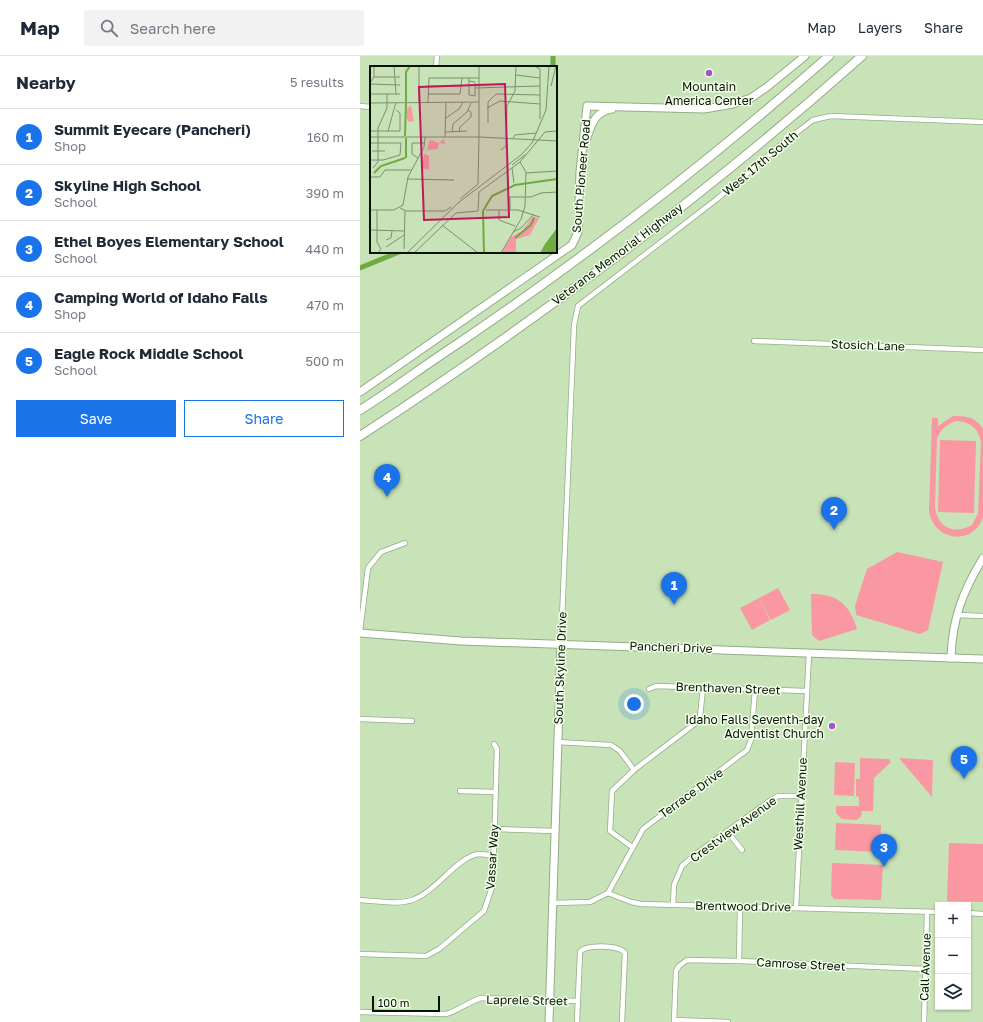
<!DOCTYPE html>
<html lang="en">
<head>
<meta charset="utf-8">
<style>
  body { margin:0; font-family:"Golos Text",sans-serif; background:#f2f2f3; color:#1f2937 }
  .controls { position:absolute; right:12px; bottom:12px; display:grid; overflow:hidden; border-radius:0px; box-shadow:0 1px 3px #0004 }
  .controls button { width:36px; height:36px; display:grid; place-items:center; padding:0; border:0; border-bottom:1px solid #e0e1e3; background:#fff; color:#1f2937; font:20px sans-serif }
  .scale { position:absolute; left:12px; bottom:10px; width:68px; box-sizing:border-box; padding-left:4px; border:2px solid #0a1305; border-top:0; font-size:11px; line-height:14px; white-space:nowrap; color:#0a1305; -webkit-text-stroke:3px #f1ffe9; paint-order:stroke }
  .you { position:absolute; left:274px; top:648px; width:14px; height:14px; margin:-10px; border:3px solid #fff; border-radius:50%; background:#1a73e8; box-shadow:0 0 0 6px #1a73e833 }
  .badge { display:grid; place-items:center; width:26px; height:26px; border-radius:50%; background:#1a73e8; color:#fff; font-size:13px; font-weight:700 }
  .pin { position:absolute; translate:-50% -33px; filter:drop-shadow(0 1px 2px #0008) }
  .pin::after { content:''; position:absolute; top:21px; width:14px; height:12px; background:inherit; clip-path:polygon(0 0,100% 0,50% 100%) }
  .list { margin:0; padding:0; list-style:none }
  h2 { display:flex; justify-content:space-between; align-items:center; height:52px; margin:0; padding:0 16px; font-size:17px }
  h2 small { font-size:13px; font-weight:400; color:#747a83 }
  .list li { display:grid; grid-template-columns:26px 1fr auto; gap:12px; align-items:center; box-sizing:border-box; height:56px; padding:0 16px; border-top:1px solid #e0e1e3 }
  .list b { display:block; font-size:15px; white-space:nowrap }
  .list p { margin:0; font-size:13px; white-space:nowrap; color:#747a83 }
  .list em { font-size:13px; font-style:normal; color:#747a83 }
  .actions { display:flex; gap:8px; padding:12px 16px }
  .actions a { flex:1; padding:9px 0; border:1px solid #1a73e8; border-radius:0px; text-align:center; font-size:14px; color:#1a73e8 }
  .actions .main { background:#1a73e8; color:#fff }
  .icon { flex:none; width:22px; height:22px; fill:none; stroke:currentColor; stroke-width:2; stroke-linecap:round; stroke-linejoin:round }
  .map { position:relative; flex:none; width:623px; height:966px; overflow:hidden }
  header { display:flex; align-items:center; gap:24px; box-sizing:border-box; height:56px; padding:0 20px; background:#fff; border-bottom:1px solid #e0e1e3 }
  header strong { font-size:19px }
  nav { display:flex; gap:22px; margin-inline-start:auto; font-size:14px }
  .search { width:280px; height:36px; background:#f2f2f3; display:flex; align-items:center; gap:10px; box-sizing:border-box; padding:0 14px; border-radius:0px; color:#747a83; font-size:15px }
  main { display:flex }
  aside { flex:1; background:#fff }
  .map>svg:first-child { display:block }
  .green { fill:#f998a2; fill-rule:evenodd }
  .lines { fill:none; stroke-linecap:round; stroke-linejoin:round }
  .canal { stroke:#70aa42; stroke-width:5 }
  .street-casing { stroke:#94ad85; stroke-width:6 }
  .secondary-casing { stroke:#94ad85; stroke-width:9 }
  .highway-casing { stroke:#94ad85; stroke-width:10 }
  .street { stroke:#fff; stroke-width:4.5 }
  .secondary { stroke:#fff; stroke-width:7 }
  .highway { stroke:#fff; stroke-width:8 }
  .poi-dot { fill:#a356c8; stroke:#f1ffe9; stroke-width:1.5 }
  .labels { text-anchor:middle; dominant-baseline:central; stroke-width:3; stroke-linejoin:round; paint-order:stroke }
  .poi-label { font-size:12px; fill:#0a1305; stroke:#f1ffe9 }
  .street-label { font-size:12px; fill:#0a1305; stroke:#f1ffe9 }
  .inset-river { fill:none; stroke:#70aa42; stroke-width:2 }
  .inset-road { fill:none; stroke:#7c9070; stroke-width:1 }
  .view { fill:#c2185b; fill-opacity:0.15; stroke:#c2185b; stroke-width:2 }
  .inset-edge { fill:none; stroke:#0a1305; stroke-width:2 }
</style>
</head>
<body>
<header>
<strong>Map</strong>
<div class="search"><svg class="icon" aria-label="search" viewBox="0 0 24 24"><circle cx="10" cy="10" r="6"/><path d="M15 15l6 6"/></svg>Search here</div>
<nav><a>Map</a><a>Layers</a><a>Share</a></nav>
</header>
<main>
<aside>
<h2>Nearby<small>5 results</small></h2>
<ul class="list">
<li><span class="badge">1</span><div><b>Summit Eyecare (Pancheri)</b><p>Shop</p></div><em>160 m</em></li>
<li><span class="badge">2</span><div><b>Skyline High School</b><p>School</p></div><em>390 m</em></li>
<li><span class="badge">3</span><div><b>Ethel Boyes Elementary School</b><p>School</p></div><em>440 m</em></li>
<li><span class="badge">4</span><div><b>Camping World of Idaho Falls</b><p>Shop</p></div><em>470 m</em></li>
<li><span class="badge">5</span><div><b>Eagle Rock Middle School</b><p>School</p></div><em>500 m</em></li>
</ul>
<div class="actions"><a class="main">Save</a><a>Share</a></div>
</aside>
<div class="map">
<svg width="623" height="966" viewBox="0 0 623 966">
  <rect width="100%" height="100%" fill="#c8e3b8"/>
  <!-- green -->
  <g class="green">
    <path d="M593,360C606,360 616,361 623,373V461C614,490 574,486 569,455L572,362H578V370ZM596,365C611,366 618,372 621,386L618,457L612,469C594,479 578,472 575,452L577,383C581,373 586,369 596,365Z"/>
    <polygon points="580,384 616,385 614,457 578,456"/>
    <polygon points="537,496 583,506 568,574 560,578 496,559 495,550 507,513"/>
    <polygon points="418,532 430,554 411,564 399,542"/>
    <path d="M451,538C478,538 489,548 497,573L459,585L452,579Z"/>
    <polygon points="399,542 410,564 392,574 380,552"/>
    <polygon points="500,702 529,703 531,706 514,722 513,755 502,755 501,760 497,764 482,763 476,757 476,750 499,750 499,741 496,740 496,723 500,723"/>
    <polygon points="539,702 573,704 572,741"/>
    <polygon points="475,706 495,707 494,740 474,739"/>
    <polygon points="476,767 521,769 520,796 475,794"/>
    <polygon points="589,787 623,788 623,846 587,845"/>
    <polygon points="472,807 523,809 521,844 474,843 471,839"/>
  </g>
  <g class="lines">
    <!-- canal -->
    <g class="canal">
      <polyline points="193,0 193,11"/>
      <polyline points="0,212 39,196"/>
    </g>
    <defs>
      <g id="street">
        <polyline points="76,11 77,0"/>
        <polyline points="0,50 11,51"/>
        <polyline points="394,285 623,294"/>
        <polyline points="596,559 623,560"/>
        <polyline points="0,575 8,512 21,496 45,487"/>
        <polyline points="201,588 214,269 218,250 357,143 418,91 453,64 471,60 623,66"/>
        <polyline points="289,633 296,630 447,635"/>
        <polyline points="0,663 52,665"/>
        <polyline points="197,686 251,689 260,695 274,714"/>
        <polyline points="100,735 136,736"/>
        <polyline points="135,773 194,775"/>
        <polyline points="367,775 382,794"/>
        <polyline points="272,791 250,775 252,735 274,714 337,666 340,661 343,632"/>
        <polyline points="248,837 283,773 387,694 391,684 395,634"/>
        <path d="M0,844C17,845 36,849 52,844C76,836 96,802 118,798C123,798 129,799 133,800"/>
        <polyline points="193,847 230,846 248,837 271,846 281,848 578,856"/>
        <polyline points="313,848 314,829 322,810 337,797 411,744 418,740 440,740"/>
        <polyline points="436,852 449,597"/>
        <polyline points="608,857 623,858"/>
        <polyline points="0,898 66,900 79,893 124,855 133,828 137,693 134,688"/>
        <polyline points="379,905 380,852"/>
        <path d="M0,956L86,958C98,955 108,946 121,942L218,945"/>
        <polyline points="314,964 368,966"/>
        <path d="M217,966L220,896C225,888 260,889 265,897L262,966"/>
        <polyline points="314,966 316,915 319,910 327,904 379,905 565,913"/>
        <polyline points="564,966 567,856"/>
      </g>
      <g id="secondary">
        <path d="M226,84C232,68 234,56 252,53"/>
        <polyline points="0,336 212,189 218,176 220,116 227,50 344,53 373,48 391,42 407,31 445,0"/>
        <polyline points="0,577 101,585 623,603"/>
        <path d="M591,602C592,563 603,535 623,502"/>
        <polyline points="189,966 201,588"/>
      </g>
      <g id="highway">
        <path d="M0,354C26,338 50,320 75,303C213,211 344,110 469,0"/>
        <path d="M0,380C175,266 346,139 502,0"/>
      </g>
    </defs>
    <!-- street casing -->
    <use href="#street" class="street-casing"/>
    <!-- secondary casing -->
    <use href="#secondary" class="secondary-casing"/>
    <!-- highway casing -->
    <use href="#highway" class="highway-casing"/>
    <!-- street -->
    <use href="#street" class="street"/>
    <!-- secondary -->
    <use href="#secondary" class="secondary"/>
    <!-- highway -->
    <use href="#highway" class="highway"/>
  </g>
  <!-- markers -->
  <g class="poi-dot">
    <circle cx="349" cy="17" r="4"/>
    <circle cx="472" cy="670" r="4"/>
  </g>
  <g class="labels">
    <!-- poi labels -->
    <g class="poi-label">
      <text x="349" y="30">Mountain<tspan x="349" dy="14">America Center</tspan></text>
      <text x="464" y="663" text-anchor="end">Idaho Falls Seventh-day<tspan x="464" dy="14">Adventist Church</tspan></text>
    </g>
    <!-- street labels -->
    <g class="street-label">
      <text transform="translate(400 107) rotate(-40)">West 17th South</text>
      <text transform="translate(221 120) rotate(-85)">South Pioneer Road</text>
      <text transform="translate(257 198) rotate(-37)">Veterans Memorial Highway</text>
      <text transform="translate(508 289) rotate(2)">Stosich Lane</text>
      <text transform="translate(311 591) rotate(2)">Pancheri Drive</text>
      <text transform="translate(200 612) rotate(-88)">South Skyline Drive</text>
      <text transform="translate(368 632) rotate(2)">Brenthaven Street</text>
      <text transform="translate(331 737) rotate(-36)">Terrace Drive</text>
      <text transform="translate(440 748) rotate(-87)">Westhill Avenue</text>
      <text transform="translate(373 773) rotate(-36)">Crestview Avenue</text>
      <text transform="translate(132 801) rotate(-86)">Vassar Way</text>
      <text transform="translate(383 850) rotate(1)">Brentwood Drive</text>
      <text transform="translate(441 908) rotate(3)">Camrose Street</text>
      <text transform="translate(565 911) rotate(-88)">Call Avenue</text>
      <text transform="translate(167 944) rotate(1)">Laprele Street</text>
    </g>
  </g>
  <!-- overview -->
  <g transform="translate(10 10)">
    <rect width="187" height="187" fill="#c8e3b8"/>
    <path d="M41,39L44,55L39,56L37,53V43ZM60,74L69,77L74,73L75,79L69,76L68,83L57,84ZM54,88L59,90V104L52,102ZM163,150L169,152L160,169L146,173V187H132L141,171L152,165Z" fill="#f998a2"/>
    <path d="M187,162L186,187H170L175,178Z" fill="#70aa42"/>
    <path class="inset-river" d="M36,36V6L40,0M35,70L36,37M36,92V72M4,107L11,100L35,92M145,172L161,159L164,152M114,187L113,145L122,130L145,119L187,113"/>
    <path class="inset-road" d="M24,0L26,28M49,0V36M109,0V71L187,75M164,0L170,3V53M146,9L170,12M4,11H30M99,15L105,16V30L99,29V12M0,17L4,11V0M0,18L30,19M58,20H92M181,20L186,0M105,22L170,20M0,28H30M58,28H90L92,12M58,36L59,12H109M0,37L109,36M117,42L130,35L170,38M76,52L89,43L93,36M118,57V36L126,28L170,29M0,65H30V47L26,44M18,65L26,36M75,66L97,65M82,66L83,58L97,46L101,37M89,66L90,61L101,51V46L98,44M0,71H109L108,118L90,133M75,71L76,36M143,72L145,69L166,67M0,77H31L30,89L13,94H0M131,84L136,80L137,40L145,25L146,0M2,85H15M48,92L42,88V77H55M142,99L155,89M3,102L8,96V62L17,42V28M142,102L144,117M156,107L187,105M0,111H10L15,104H41M37,113L84,114M30,142L36,145H75L81,141M0,144H24L33,139L38,111L54,81L55,71M7,144V176L11,183L8,187M116,144H148L170,151M129,144V154L145,160M140,144V131H161L171,127L187,126M72,159L108,187M0,164L34,165M143,166L151,162L163,149M16,174L21,172L22,165M16,181L34,169M34,183L35,145M37,187L88,137L151,89L162,77L176,44L179,0M44,187L86,147L108,145L109,126L150,96L175,66L187,65M131,187L151,153L155,140L156,106L150,96"/>
    <path class="view" d="M135,18L139,151L54,154L49,21Z"/>
    <rect width="187" height="187" class="inset-edge"/>
  </g>
</svg>
<div class="controls">
<button>+</button>
<button>−</button>
<button><svg class="icon" aria-label="layers" viewBox="0 0 24 24"><path d="M12 4l9 5-9 5-9-5zM3 14l9 5 9-5"/></svg></button>
</div>
<div class="scale">100 m</div>
<div class="you"></div>
<div class="pin badge" style="left:314px;top:549px">1</div>
<div class="pin badge" style="left:474px;top:474px">2</div>
<div class="pin badge" style="left:524px;top:811px">3</div>
<div class="pin badge" style="left:27px;top:441px">4</div>
<div class="pin badge" style="left:604px;top:723px">5</div>
</div>
</main>
</body>
</html>
